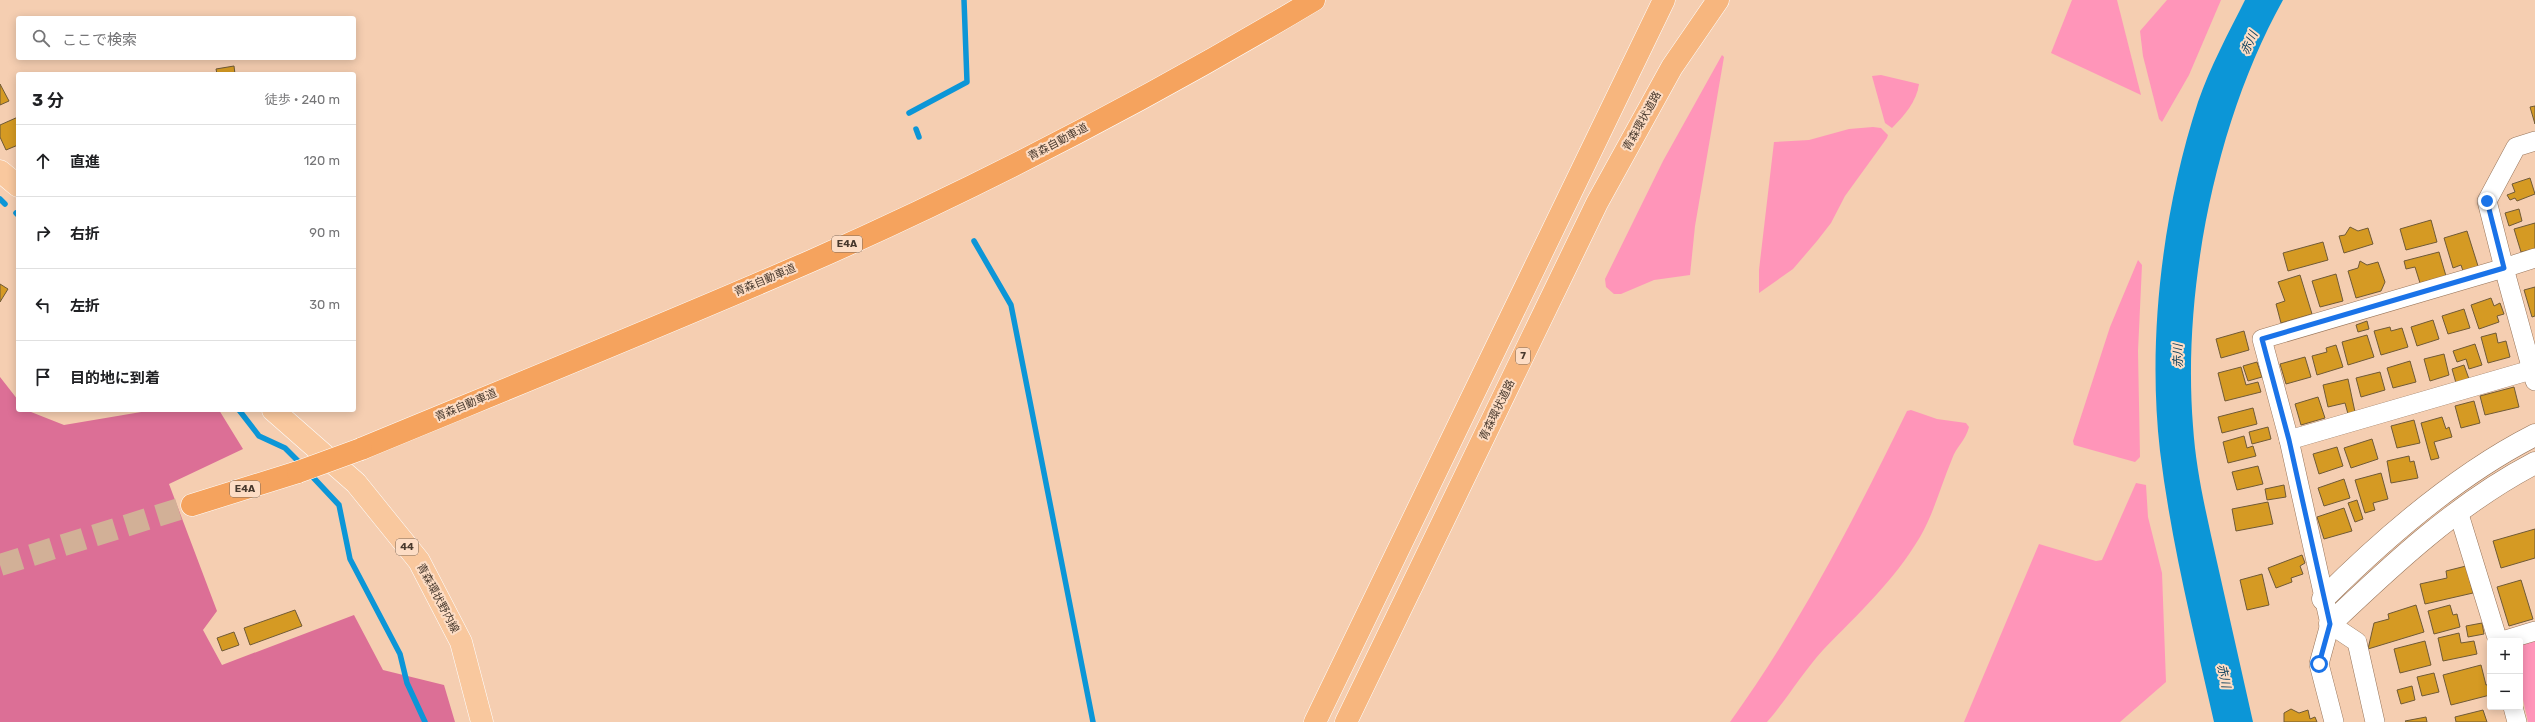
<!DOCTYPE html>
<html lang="ja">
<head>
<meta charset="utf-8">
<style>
  body { margin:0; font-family:Rubik,"Noto Sans JP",sans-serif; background:#f6f6f6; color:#202124 }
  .controls { position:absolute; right:12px; bottom:12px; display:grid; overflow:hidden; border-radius:4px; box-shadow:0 2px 10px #0003 }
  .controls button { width:36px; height:36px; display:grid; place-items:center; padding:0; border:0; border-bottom:1px solid #e0e0e0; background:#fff; color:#202124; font:20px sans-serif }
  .stop { position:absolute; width:12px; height:12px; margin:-9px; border:3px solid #1a73e8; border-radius:50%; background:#fff }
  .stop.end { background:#1a73e8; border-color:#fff; box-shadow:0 1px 4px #0008 }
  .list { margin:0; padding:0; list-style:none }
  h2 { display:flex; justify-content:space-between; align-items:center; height:52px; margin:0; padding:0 16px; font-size:17px }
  h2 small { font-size:13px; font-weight:400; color:#757577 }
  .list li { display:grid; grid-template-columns:26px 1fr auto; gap:12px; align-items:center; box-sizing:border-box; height:72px; padding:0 16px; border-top:1px solid #e0e0e0 }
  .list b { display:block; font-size:15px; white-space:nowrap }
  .list em { font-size:13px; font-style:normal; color:#757577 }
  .icon { flex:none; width:22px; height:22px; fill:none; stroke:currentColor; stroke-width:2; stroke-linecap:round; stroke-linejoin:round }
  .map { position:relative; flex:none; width:2535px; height:722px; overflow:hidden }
  .search { position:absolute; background:#fff; box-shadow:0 2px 10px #0003; left:16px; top:16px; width:340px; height:44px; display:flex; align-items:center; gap:10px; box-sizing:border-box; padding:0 14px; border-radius:4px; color:#757577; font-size:15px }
  .panel { position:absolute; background:#fff; box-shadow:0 2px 10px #0003; left:16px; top:72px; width:340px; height:340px; border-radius:4px }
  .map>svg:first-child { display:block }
  .green { fill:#ff95b9 }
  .forest { fill:#dc6f96 }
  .water { fill:#0c96d7 }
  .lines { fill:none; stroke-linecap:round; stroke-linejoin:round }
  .stream { stroke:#0c96d7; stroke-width:5.5 }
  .building { fill:#d59a23; stroke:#705a36 }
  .motorway-tunnel { stroke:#d2b097; stroke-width:22; stroke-dasharray:22 11; stroke-linecap:butt }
  .minor-casing { stroke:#98755a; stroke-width:20 }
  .tertiary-casing { stroke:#98755a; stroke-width:23 }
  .primary-casing { stroke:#fff; stroke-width:23 }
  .trunk-casing { stroke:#fff; stroke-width:23 }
  .motorway-casing { stroke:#fff; stroke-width:23 }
  .minor { stroke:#fff; stroke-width:19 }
  .tertiary { stroke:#fff; stroke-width:22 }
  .primary { stroke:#f9c89e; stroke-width:22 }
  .trunk { stroke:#f7b67e; stroke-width:22 }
  .motorway { stroke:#f5a35e; stroke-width:22 }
  .motorway-bridge-casing { stroke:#fff; stroke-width:23; stroke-linecap:butt }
  .motorway-bridge { stroke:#f5a35e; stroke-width:22 }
  .route { stroke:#1a73e8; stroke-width:5 }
  .labels { text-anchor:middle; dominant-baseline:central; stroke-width:4; stroke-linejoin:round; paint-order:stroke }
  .shield { fill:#fdddc5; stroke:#7e6a5b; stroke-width:1 }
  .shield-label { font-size:10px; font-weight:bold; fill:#48392d }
  .street-label { font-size:11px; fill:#48392d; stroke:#fdddc5 }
  .water-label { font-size:12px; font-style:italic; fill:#14435f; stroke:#fdddc5 }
</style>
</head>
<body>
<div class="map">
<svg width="2535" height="722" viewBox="0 0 2535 722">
  <rect width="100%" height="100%" fill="#f5ceb1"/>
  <!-- green -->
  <g class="green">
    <polygon points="2072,0 2117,0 2141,95 2051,53"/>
    <polygon points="2167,0 2221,0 2189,75 2162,122 2159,119 2143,56 2140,31"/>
    <polygon points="1722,55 1724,57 1695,226 1690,275 1654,280 1621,294 1614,294 1606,287 1605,279 1663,161"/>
    <path d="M1881,75L1919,84C1917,101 1904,116 1892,128L1885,123L1872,76Z"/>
    <polygon points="1873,127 1881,128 1888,135 1887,138 1845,196 1831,223 1817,241 1793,269 1759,293 1759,270 1774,142 1809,140 1849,129"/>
    <polygon points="2138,260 2142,265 2138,351 2140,457 2135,462 2074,445 2073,441 2110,327"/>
    <path d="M1911,410L1937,419L1966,423L1969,427C1966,440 1956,447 1952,459C1941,485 1934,513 1920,537C1894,581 1858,614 1823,650C1803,672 1787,699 1767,722H1730C1800,625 1854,519 1907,411Z"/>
    <polygon points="2136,483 2146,485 2148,517 2162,573 2166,682 2120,722 1964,722 2039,544 2096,561 2102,560"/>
    <polygon points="2535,641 2535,722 2528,722 2520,686 2520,645"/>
  </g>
  <!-- forest -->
  <polygon class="forest" points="0,377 18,400 18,410 26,410 64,425 153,410 219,410 243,449 169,484 217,611 203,630 222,665 354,615 383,670 444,685 455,722 0,722"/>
  <!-- water -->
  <path class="water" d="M2245,0H2283C2216,120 2182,289 2193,426C2196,472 2207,517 2217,562C2229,615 2241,669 2253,722H2214C2194,633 2171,542 2160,451C2147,338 2163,209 2198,102C2210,67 2229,32 2245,0Z"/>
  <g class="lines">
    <!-- stream -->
    <g class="stream">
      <polyline points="909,113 967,82 964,0"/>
      <polyline points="916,129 919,137"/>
      <polyline points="0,199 5,204"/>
      <polyline points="16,213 18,215"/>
      <polyline points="974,241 1011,305 1093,722"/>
      <polyline points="239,410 259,436 285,448 302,465"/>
      <polyline points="309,473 339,505 350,559 400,654 407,683 425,722"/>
    </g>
  </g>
  <!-- building -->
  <g class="building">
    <polygon points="234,66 235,74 217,74 216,69"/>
    <polygon points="0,84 9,101 0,105"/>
    <polygon points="2535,106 2535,124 2530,107"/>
    <polygon points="18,117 18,145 6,150 0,137 0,125"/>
    <polygon points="2530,178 2535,194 2517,201 2515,198 2510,200 2507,195 2515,192 2512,184"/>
    <polygon points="2519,209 2522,221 2509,226 2505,213"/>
    <polygon points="2431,220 2437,242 2406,250 2400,229"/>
    <polygon points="2535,223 2535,249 2521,252 2514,229"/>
    <polygon points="2350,227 2358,231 2368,228 2373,244 2344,253 2339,236 2345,235"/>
    <polygon points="2467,231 2478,266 2463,271 2461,265 2453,268 2444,238"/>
    <polygon points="2323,242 2328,260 2288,271 2283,253"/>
    <polygon points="2439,252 2446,276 2420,283 2415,267 2406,269 2404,261"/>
    <polygon points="2360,261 2367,265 2378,262 2385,282 2381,291 2356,298 2348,271 2358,268"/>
    <polygon points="2336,274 2343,301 2320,307 2312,281"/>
    <polygon points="2300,275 2312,314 2281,323 2276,304 2285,301 2278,282"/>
    <polygon points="0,284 8,289 0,302"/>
    <polygon points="2535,287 2535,316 2532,317 2524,290"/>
    <polygon points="2491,298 2494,306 2500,303 2504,314 2497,316 2499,322 2479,329 2471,305"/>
    <polygon points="2464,309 2470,328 2448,334 2442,316"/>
    <polygon points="2433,320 2439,339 2417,346 2411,327"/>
    <polygon points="2367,321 2369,329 2358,332 2356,325"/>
    <polygon points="2390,327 2391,331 2402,328 2408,347 2381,355 2374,331"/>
    <polygon points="2244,331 2249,350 2221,358 2216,339"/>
    <polygon points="2496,333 2498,343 2506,341 2510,357 2488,363 2481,337"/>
    <polygon points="2367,335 2374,357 2348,365 2342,342"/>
    <polygon points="2475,344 2482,365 2469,369 2466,359 2457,362 2453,351"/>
    <polygon points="2336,345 2343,367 2317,375 2312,356 2327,352 2326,348"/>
    <polygon points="2444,354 2449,375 2430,381 2424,359"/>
    <polygon points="2305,357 2311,377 2286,384 2280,364"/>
    <polygon points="2410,361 2416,382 2393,388 2387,368"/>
    <polygon points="2257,362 2262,377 2248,381 2243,366"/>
    <polygon points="2464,365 2469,379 2456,383 2452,369"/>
    <polygon points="2241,367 2246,385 2258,382 2261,392 2225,401 2218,373"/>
    <polygon points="2380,372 2385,390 2361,397 2356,378"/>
    <polygon points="2348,379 2355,412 2348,414 2345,403 2328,407 2323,385"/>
    <polygon points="2514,387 2519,407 2485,415 2480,396"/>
    <polygon points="2318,397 2325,418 2301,425 2295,404"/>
    <polygon points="2474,401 2480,423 2461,428 2455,406"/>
    <polygon points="2253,408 2257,424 2222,433 2218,417"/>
    <polygon points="2442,417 2446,429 2449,427 2452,437 2434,442 2439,458 2431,460 2421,423"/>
    <polygon points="2414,420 2420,443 2397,448 2391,426"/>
    <polygon points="2268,427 2271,439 2252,444 2249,432"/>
    <polygon points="2244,436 2247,448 2253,446 2256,456 2228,463 2223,442"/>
    <polygon points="2372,439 2378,459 2351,468 2344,448"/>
    <polygon points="2337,447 2343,466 2319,474 2313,454"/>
    <polygon points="2409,456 2410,462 2414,461 2418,478 2391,483 2387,461"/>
    <polygon points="2258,466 2263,484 2237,490 2232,472"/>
    <polygon points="2381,473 2388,499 2373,503 2375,510 2365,513 2355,480"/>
    <polygon points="2344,479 2350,498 2324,506 2318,488"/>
    <polygon points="2284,485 2286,497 2267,500 2265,489"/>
    <polygon points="2357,500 2363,519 2355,522 2348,503"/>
    <polygon points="2268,502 2273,524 2236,531 2232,509"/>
    <polygon points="2344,508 2352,531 2324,539 2317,517"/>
    <polygon points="2535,529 2535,558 2501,568 2493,541"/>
    <polygon points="2302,555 2305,563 2300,566 2303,574 2291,578 2292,582 2276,588 2268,568"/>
    <polygon points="2466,566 2473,593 2425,604 2420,584 2447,578 2446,571"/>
    <polygon points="2262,574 2269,605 2247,610 2240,580"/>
    <polygon points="2521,580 2533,619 2509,626 2497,587"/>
    <polygon points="2416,605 2424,632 2368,649 2374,623 2389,619 2388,614"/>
    <polygon points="2450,605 2453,615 2457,614 2460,627 2434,634 2428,611"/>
    <polygon points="295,610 302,626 250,645 244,628"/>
    <polygon points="2482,623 2484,634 2468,637 2466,626"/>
    <polygon points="234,632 239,645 222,651 217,638"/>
    <polygon points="2459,633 2461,643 2474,641 2477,654 2443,661 2438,638"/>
    <polygon points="2425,641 2431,665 2400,673 2394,649"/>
    <polygon points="2481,665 2486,685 2490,684 2490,695 2451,705 2443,675"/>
    <polygon points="2434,673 2439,692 2422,696 2417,677"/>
    <polygon points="2412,686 2415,700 2401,704 2397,690"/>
    <polygon points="2291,709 2299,713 2308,710 2310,719 2315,717 2317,722 2284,722 2284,713"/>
    <polygon points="2483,710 2487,722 2456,722 2455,717"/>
    <polygon points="2426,717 2427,722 2406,722 2405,721"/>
  </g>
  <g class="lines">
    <!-- motorway-tunnel -->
    <polyline class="motorway-tunnel" points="0,565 192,505"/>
    <defs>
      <g id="minor">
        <polyline points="2535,141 2516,147 2487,201 2504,268 2535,258"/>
        <polyline points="2289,440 2531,370"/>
        <polyline points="2458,511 2498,641"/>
        <polyline points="2330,624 2357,642 2375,722"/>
        <polyline points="2502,641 2535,631"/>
        <polyline points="2513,707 2517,722"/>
        <polyline points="2334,722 2319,664 2330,624 2289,440 2262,339 2504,268 2535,381"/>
      </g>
      <g id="tertiary">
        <path d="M2323,599C2383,539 2460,473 2535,435"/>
        <path d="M2330,624C2393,564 2458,503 2535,463"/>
      </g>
      <g id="primary">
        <polyline points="0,171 18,186"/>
        <polyline points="273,410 356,483 419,561 461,642 482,722"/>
      </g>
      <g id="trunk">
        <polyline points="1315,722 1664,0"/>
        <polyline points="1346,722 1597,203 1672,67 1718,0"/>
      </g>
      <g id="motorway">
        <path d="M361,449C511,387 662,326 811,261C983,185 1152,97 1314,0"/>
        <polyline points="192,505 298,472"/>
      </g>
    </defs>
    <!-- minor casing -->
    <use href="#minor" class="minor-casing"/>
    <!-- tertiary casing -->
    <use href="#tertiary" class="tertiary-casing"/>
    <!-- primary casing -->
    <use href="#primary" class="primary-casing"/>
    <!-- trunk casing -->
    <use href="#trunk" class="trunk-casing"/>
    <!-- motorway casing -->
    <use href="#motorway" class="motorway-casing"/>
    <!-- minor -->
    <use href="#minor" class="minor"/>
    <!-- tertiary -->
    <use href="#tertiary" class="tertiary"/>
    <!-- primary -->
    <use href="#primary" class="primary"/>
    <!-- trunk -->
    <use href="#trunk" class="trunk"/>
    <!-- motorway -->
    <use href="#motorway" class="motorway"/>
    <defs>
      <polyline id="motorway-bridge" points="298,472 361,449"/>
    </defs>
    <!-- motorway-bridge casing -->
    <use href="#motorway-bridge" class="motorway-bridge-casing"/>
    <!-- motorway-bridge -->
    <use href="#motorway-bridge" class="motorway-bridge"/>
  </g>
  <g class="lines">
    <!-- route -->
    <polyline class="route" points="2319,664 2330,624 2289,440 2262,339 2504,268 2487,201"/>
  </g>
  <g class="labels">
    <!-- shield labels -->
    <g class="shield">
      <rect x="832" y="236" width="30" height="16" rx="3"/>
      <rect x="1516" y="348" width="14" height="16" rx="3"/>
      <rect x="230" y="481" width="30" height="16" rx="3"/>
      <rect x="396" y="539" width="22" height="16" rx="3"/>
    </g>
    <g class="shield-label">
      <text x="847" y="244">E4A</text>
      <text x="1523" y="356">7</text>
      <text x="245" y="489">E4A</text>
      <text x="407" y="547">44</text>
    </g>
    <!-- street labels -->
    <g class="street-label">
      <text transform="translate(1642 121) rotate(-61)">青森環状道路</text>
      <text transform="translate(1058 142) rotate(-28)">青森自動車道</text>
      <text transform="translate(765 280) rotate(-23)">青森自動車道</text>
      <text transform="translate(466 405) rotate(-23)">青森自動車道</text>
      <text transform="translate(1497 410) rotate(-64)">青森環状道路</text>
      <text transform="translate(438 598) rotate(62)">青森環状野内線</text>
    </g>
    <!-- water labels -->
    <g class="water-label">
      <text transform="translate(2249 43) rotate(-66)">赤川</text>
      <text transform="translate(2178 356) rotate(-90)">赤川</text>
      <text transform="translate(2224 676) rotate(78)">赤川</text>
    </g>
  </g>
</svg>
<div class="controls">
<button>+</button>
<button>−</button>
</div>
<div class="stop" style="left:2319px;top:664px"></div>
<div class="stop end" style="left:2487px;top:201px"></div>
<div class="search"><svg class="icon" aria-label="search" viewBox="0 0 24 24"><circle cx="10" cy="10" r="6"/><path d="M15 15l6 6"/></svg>ここで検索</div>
<section class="panel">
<h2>3 分<small>徒歩 · 240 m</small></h2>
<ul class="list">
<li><svg class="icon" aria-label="ahead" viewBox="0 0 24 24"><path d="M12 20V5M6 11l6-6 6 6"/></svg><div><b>直進</b></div><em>120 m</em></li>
<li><svg class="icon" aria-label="right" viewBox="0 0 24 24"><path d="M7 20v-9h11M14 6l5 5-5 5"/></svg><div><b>右折</b></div><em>90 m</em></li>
<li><svg class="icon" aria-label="left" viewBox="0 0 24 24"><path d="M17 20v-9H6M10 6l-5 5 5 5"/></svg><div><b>左折</b></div><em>30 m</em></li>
<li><svg class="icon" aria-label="arrive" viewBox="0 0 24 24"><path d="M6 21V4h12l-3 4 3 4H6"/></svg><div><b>目的地に到着</b></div></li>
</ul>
</section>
</div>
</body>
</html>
